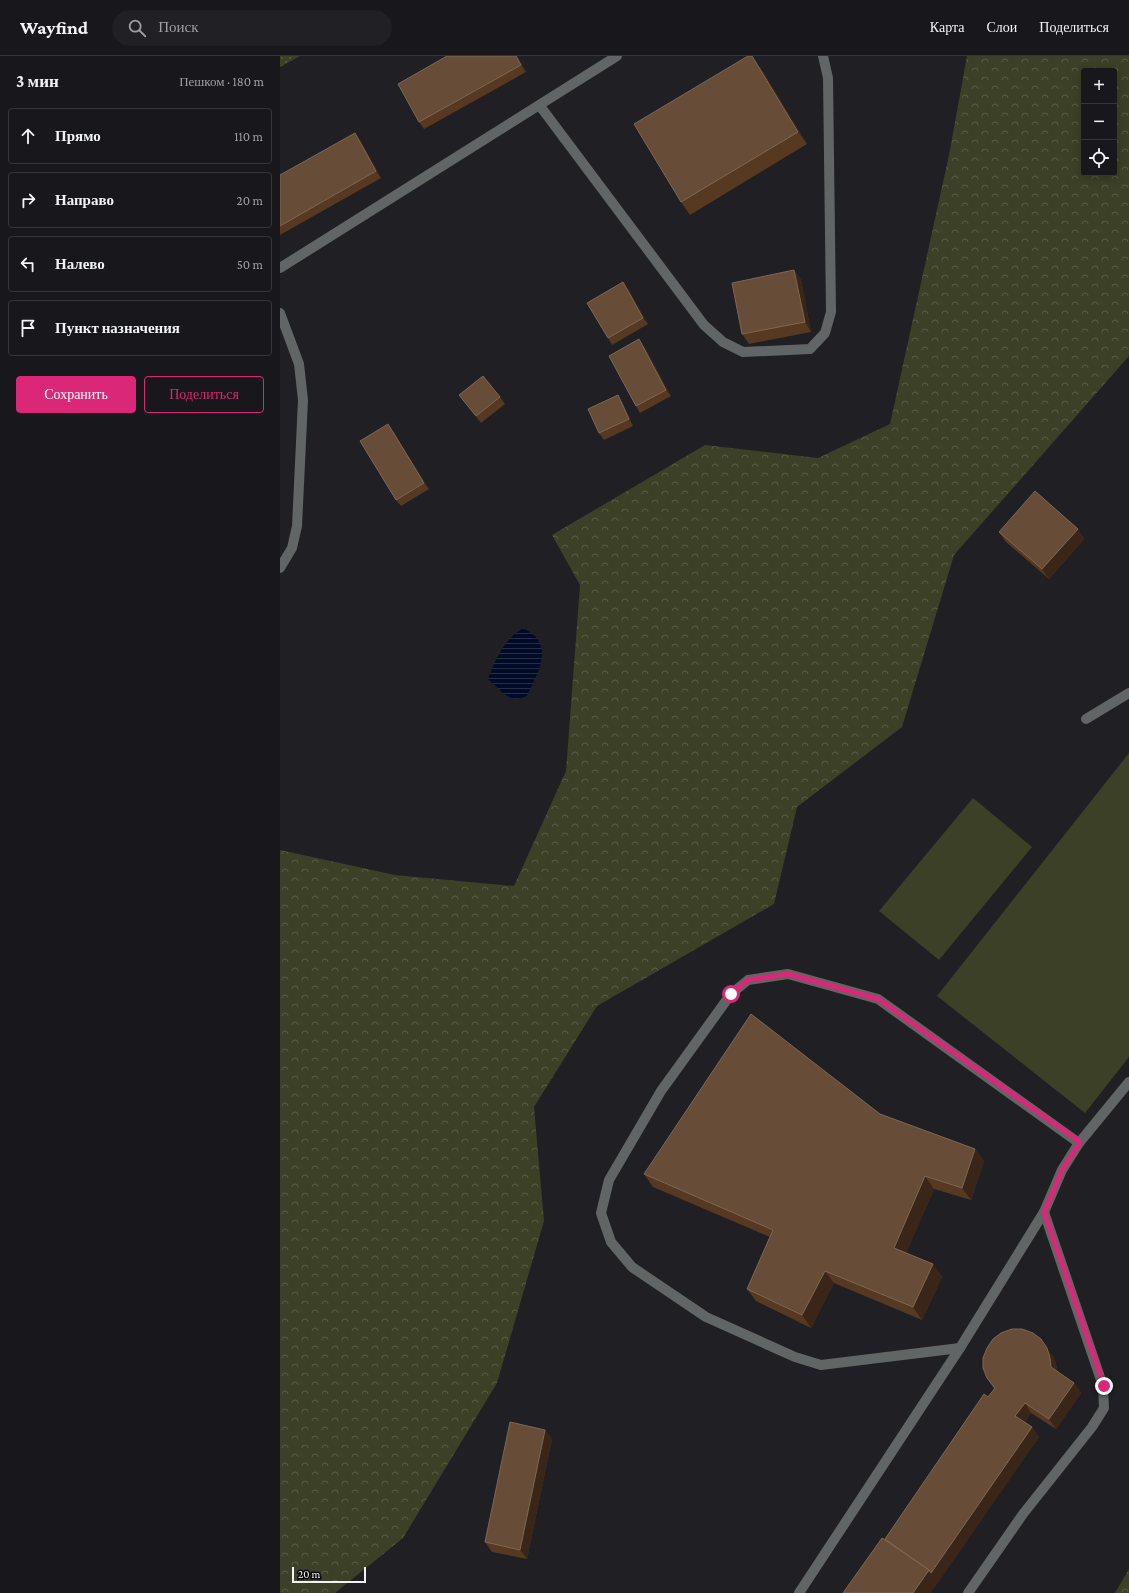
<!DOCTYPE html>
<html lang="ru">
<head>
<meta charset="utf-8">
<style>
  body { margin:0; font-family:"Crimson Pro",serif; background:#212024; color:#f1f3f6 }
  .controls { position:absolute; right:12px; top:12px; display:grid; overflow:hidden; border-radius:4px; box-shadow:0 2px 10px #0003 }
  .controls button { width:36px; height:36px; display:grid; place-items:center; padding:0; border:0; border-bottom:1px solid #36363a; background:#18171b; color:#f1f3f6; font:20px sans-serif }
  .scale { position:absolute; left:12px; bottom:10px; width:74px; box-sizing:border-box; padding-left:4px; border:2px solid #f3f3f7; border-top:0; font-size:11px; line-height:14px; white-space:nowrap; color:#f3f3f7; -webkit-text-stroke:3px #0a090b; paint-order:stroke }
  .stop { position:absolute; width:12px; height:12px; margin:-9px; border:3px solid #db2777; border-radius:50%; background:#fff }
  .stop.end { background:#db2777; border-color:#fff; box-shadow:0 1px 4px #0008 }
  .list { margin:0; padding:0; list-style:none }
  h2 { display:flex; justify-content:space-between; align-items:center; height:52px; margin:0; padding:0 16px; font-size:17px }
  h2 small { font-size:13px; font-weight:400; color:#9f9fa3 }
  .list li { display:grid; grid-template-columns:26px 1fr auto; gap:12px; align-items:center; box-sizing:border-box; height:56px; margin:0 8px 8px; padding:0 8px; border:1px solid #36363a; border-radius:4px }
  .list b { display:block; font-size:15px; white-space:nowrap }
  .list em { font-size:13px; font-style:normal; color:#9f9fa3 }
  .actions { display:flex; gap:8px; padding:12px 16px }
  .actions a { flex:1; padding:9px 0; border:1px solid #db2777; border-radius:4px; text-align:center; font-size:14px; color:#db2777 }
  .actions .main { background:#db2777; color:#fff }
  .icon { flex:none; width:22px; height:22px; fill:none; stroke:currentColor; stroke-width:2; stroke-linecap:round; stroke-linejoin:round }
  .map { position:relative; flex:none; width:849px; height:1537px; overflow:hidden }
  header { display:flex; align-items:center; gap:24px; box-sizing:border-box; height:56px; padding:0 20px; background:#18171b; border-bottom:1px solid #36363a }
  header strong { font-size:19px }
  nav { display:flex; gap:22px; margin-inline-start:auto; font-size:14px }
  .search { width:280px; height:36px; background:#212024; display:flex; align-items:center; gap:10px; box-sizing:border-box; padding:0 14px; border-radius:22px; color:#9f9fa3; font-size:15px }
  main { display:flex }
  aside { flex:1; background:#18171b }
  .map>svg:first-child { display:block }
  .forest { fill:url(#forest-crowns); fill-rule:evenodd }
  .park { fill:url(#park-dots) }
  .garden { fill:#3b4026 }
  .water { fill:url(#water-rules) }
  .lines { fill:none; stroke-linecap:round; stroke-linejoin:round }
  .lane { stroke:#616565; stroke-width:10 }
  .street { stroke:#616565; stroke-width:10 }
  .wall { fill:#563920 }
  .shaded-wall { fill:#392618 }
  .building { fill:#674d37; stroke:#7d6755 }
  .route { stroke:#db2777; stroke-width:5 }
</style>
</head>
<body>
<header>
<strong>Wayfind</strong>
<div class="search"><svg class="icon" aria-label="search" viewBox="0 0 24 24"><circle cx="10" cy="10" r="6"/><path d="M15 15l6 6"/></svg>Поиск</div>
<nav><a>Карта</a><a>Слои</a><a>Поделиться</a></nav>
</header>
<main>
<aside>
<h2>3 мин<small>Пешком · 180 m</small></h2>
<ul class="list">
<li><svg class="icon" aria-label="ahead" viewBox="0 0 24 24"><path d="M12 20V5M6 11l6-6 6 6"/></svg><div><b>Прямо</b></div><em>110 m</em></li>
<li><svg class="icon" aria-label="right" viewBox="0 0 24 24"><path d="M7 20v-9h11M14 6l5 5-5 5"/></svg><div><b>Направо</b></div><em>20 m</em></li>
<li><svg class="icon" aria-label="left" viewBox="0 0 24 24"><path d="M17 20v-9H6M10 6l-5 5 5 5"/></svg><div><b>Налево</b></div><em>50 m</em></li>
<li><svg class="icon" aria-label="arrive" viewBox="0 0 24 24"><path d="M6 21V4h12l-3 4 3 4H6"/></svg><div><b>Пункт назначения</b></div></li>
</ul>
<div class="actions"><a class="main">Сохранить</a><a>Поделиться</a></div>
</aside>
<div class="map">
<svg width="849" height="1537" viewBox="0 0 849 1537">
  <defs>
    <pattern id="forest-crowns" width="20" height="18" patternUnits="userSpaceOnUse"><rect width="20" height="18" fill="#3b4026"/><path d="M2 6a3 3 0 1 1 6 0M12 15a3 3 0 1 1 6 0" fill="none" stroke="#585c46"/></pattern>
    <pattern id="park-dots" width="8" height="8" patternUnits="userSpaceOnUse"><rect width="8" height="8" fill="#3b4026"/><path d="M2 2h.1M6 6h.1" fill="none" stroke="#585c46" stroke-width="1.8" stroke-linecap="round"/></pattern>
    <pattern id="water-rules" width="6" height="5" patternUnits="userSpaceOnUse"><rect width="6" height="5" fill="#010a26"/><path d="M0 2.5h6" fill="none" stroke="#262e46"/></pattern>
  </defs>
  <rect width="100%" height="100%" fill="#201f24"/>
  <!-- forest -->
  <g class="forest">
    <path d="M687,0H849V300L674,499L622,671L517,751L494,848L317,950L254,1051L264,1165L217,1327L123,1482L55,1537H1L0,1536V794L115,819L234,830L286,715L300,529L272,479L425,389L538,402L610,368L669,99ZM804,15H834V117H804Z"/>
    <polygon points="849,1513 849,1537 835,1537"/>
  </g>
  <!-- park -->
  <polygon class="park" points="0,0 20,0 0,11"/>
  <!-- garden -->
  <g class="garden">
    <polygon points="849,697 849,1001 805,1057 657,940"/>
    <polygon points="693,742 752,791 659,904 599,855"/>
  </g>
  <!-- water -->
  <path class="water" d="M244,572C248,575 255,579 258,584C269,602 254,623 247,640C228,648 222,635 208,623C216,603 224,582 244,572Z"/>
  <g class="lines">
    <!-- lane -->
    <g class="lane">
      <polyline points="260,50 424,269 443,286 463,296 530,293 545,277 551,256 548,22 543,0"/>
      <polyline points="0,257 19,308 23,344 17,470 12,492 0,512"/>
      <polyline points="806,663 849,637"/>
      <polyline points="680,1292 541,1309 515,1301 426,1261 352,1211 331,1186 321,1157 329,1124 381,1035 451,938 468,924 508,918 598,943 799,1087"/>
      <polyline points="519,1537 680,1292 764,1156 782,1114 799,1087 849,1026"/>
      <polyline points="688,1537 743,1458 812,1371 824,1352 823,1330 764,1156"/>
    </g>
    <!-- street -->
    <polyline class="street" points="0,212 337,0"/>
  </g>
  <!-- wall -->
  <g class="wall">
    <polygon points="167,0 237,0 246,16 144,73 139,66"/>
    <polygon points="480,11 527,88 410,159 401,146"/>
    <polygon points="80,84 101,122 0,179 0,119"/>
    <polygon points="514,214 521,224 531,276 469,288 462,278"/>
    <polygon points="348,233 368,268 332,289 328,282"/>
    <polygon points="364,290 391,340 360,357 356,350"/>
    <polygon points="179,339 220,341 225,348 201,367"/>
    <polygon points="338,339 342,346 353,370 324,384 319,377"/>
    <polygon points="113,375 149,433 121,450 116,444"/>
    <polygon points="798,473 804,483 769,523 726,486 719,476"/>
    <polygon points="600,1058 695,1093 704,1105 691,1144 654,1133 626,1197 653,1208 662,1221 642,1264 554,1227 531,1272 476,1245 467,1233 490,1181 373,1131 364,1118"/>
    <polygon points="774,1301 777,1312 777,1316 794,1327 801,1337 776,1373 751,1357 745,1366 752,1371 759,1381 650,1537 563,1537 605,1483 714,1333 707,1322"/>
    <polygon points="265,1374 272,1383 247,1503 212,1496 205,1486"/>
  </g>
  <!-- shaded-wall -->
  <g class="shaded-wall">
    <polygon points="236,0 237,0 246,16 241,9"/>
    <polygon points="472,0 480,11 527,88 518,76"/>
    <polygon points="75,77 80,84 101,122 96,115"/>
    <polygon points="514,214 521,224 531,276 525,266"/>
    <polygon points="343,226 348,233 368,268 363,262"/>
    <polygon points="359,283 364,290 391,340 386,334"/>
    <polygon points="338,339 342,346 353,370 349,363"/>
    <polygon points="108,368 113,375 149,433 144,427"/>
    <polygon points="798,473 804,483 769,523 762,513"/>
    <polygon points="695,1093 704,1105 691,1144 682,1132"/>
    <polygon points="645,1120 654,1133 623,1205 614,1192"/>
    <polygon points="653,1208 662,1221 642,1264 633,1251"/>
    <polygon points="545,1215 554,1227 531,1272 522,1259"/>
    <polygon points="767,1292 774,1301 777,1312 778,1321 771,1311"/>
    <polygon points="794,1327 801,1337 776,1373 769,1363"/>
    <polygon points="745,1347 751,1357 742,1370 735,1360"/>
    <polygon points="752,1371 759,1381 658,1527 651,1517"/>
    <polygon points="265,1374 272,1383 247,1503 240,1494"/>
    <polygon points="649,1514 658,1527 650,1537 633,1537"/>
  </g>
  <!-- building -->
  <g class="building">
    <polygon points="167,0 236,0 241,9 139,66 118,28"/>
    <polygon points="468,0 472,0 518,76 401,146 354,68"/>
    <polygon points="75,77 96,115 0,170 0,119"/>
    <polygon points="514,214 525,266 462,278 452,227"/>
    <polygon points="343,226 363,262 328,282 307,247"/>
    <polygon points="359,283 386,334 356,350 329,300"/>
    <polygon points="203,320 220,341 196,360 179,339"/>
    <polygon points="338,339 349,363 319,377 308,353"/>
    <polygon points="108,368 144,427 116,444 80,385"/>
    <polygon points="755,435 798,473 762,513 719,476"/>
    <polygon points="471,958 600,1058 695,1093 682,1132 645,1120 614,1192 653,1208 633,1251 545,1215 522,1259 467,1233 493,1174 364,1118"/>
    <polygon points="732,1273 742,1273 753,1277 761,1283 767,1292 770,1302 771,1311 794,1327 769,1363 745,1347 735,1360 752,1371 651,1517 649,1514 605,1483 704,1338 708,1341 715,1332 707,1322 703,1312 703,1302 707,1292 713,1283 721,1277"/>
    <polygon points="230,1366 265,1374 240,1494 205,1486"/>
    <polygon points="602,1482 649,1514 633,1537 563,1537"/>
  </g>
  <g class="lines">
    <!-- route -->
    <polyline class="route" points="451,938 468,924 508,918 598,943 800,1086 782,1114 764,1156 824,1330"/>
  </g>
</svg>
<div class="controls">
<button>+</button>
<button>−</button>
<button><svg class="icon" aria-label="locate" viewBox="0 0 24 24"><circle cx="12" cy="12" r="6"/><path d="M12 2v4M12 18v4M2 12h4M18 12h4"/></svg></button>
</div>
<div class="scale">20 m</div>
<div class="stop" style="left:451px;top:938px"></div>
<div class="stop end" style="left:824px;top:1330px"></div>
</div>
</main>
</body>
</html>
